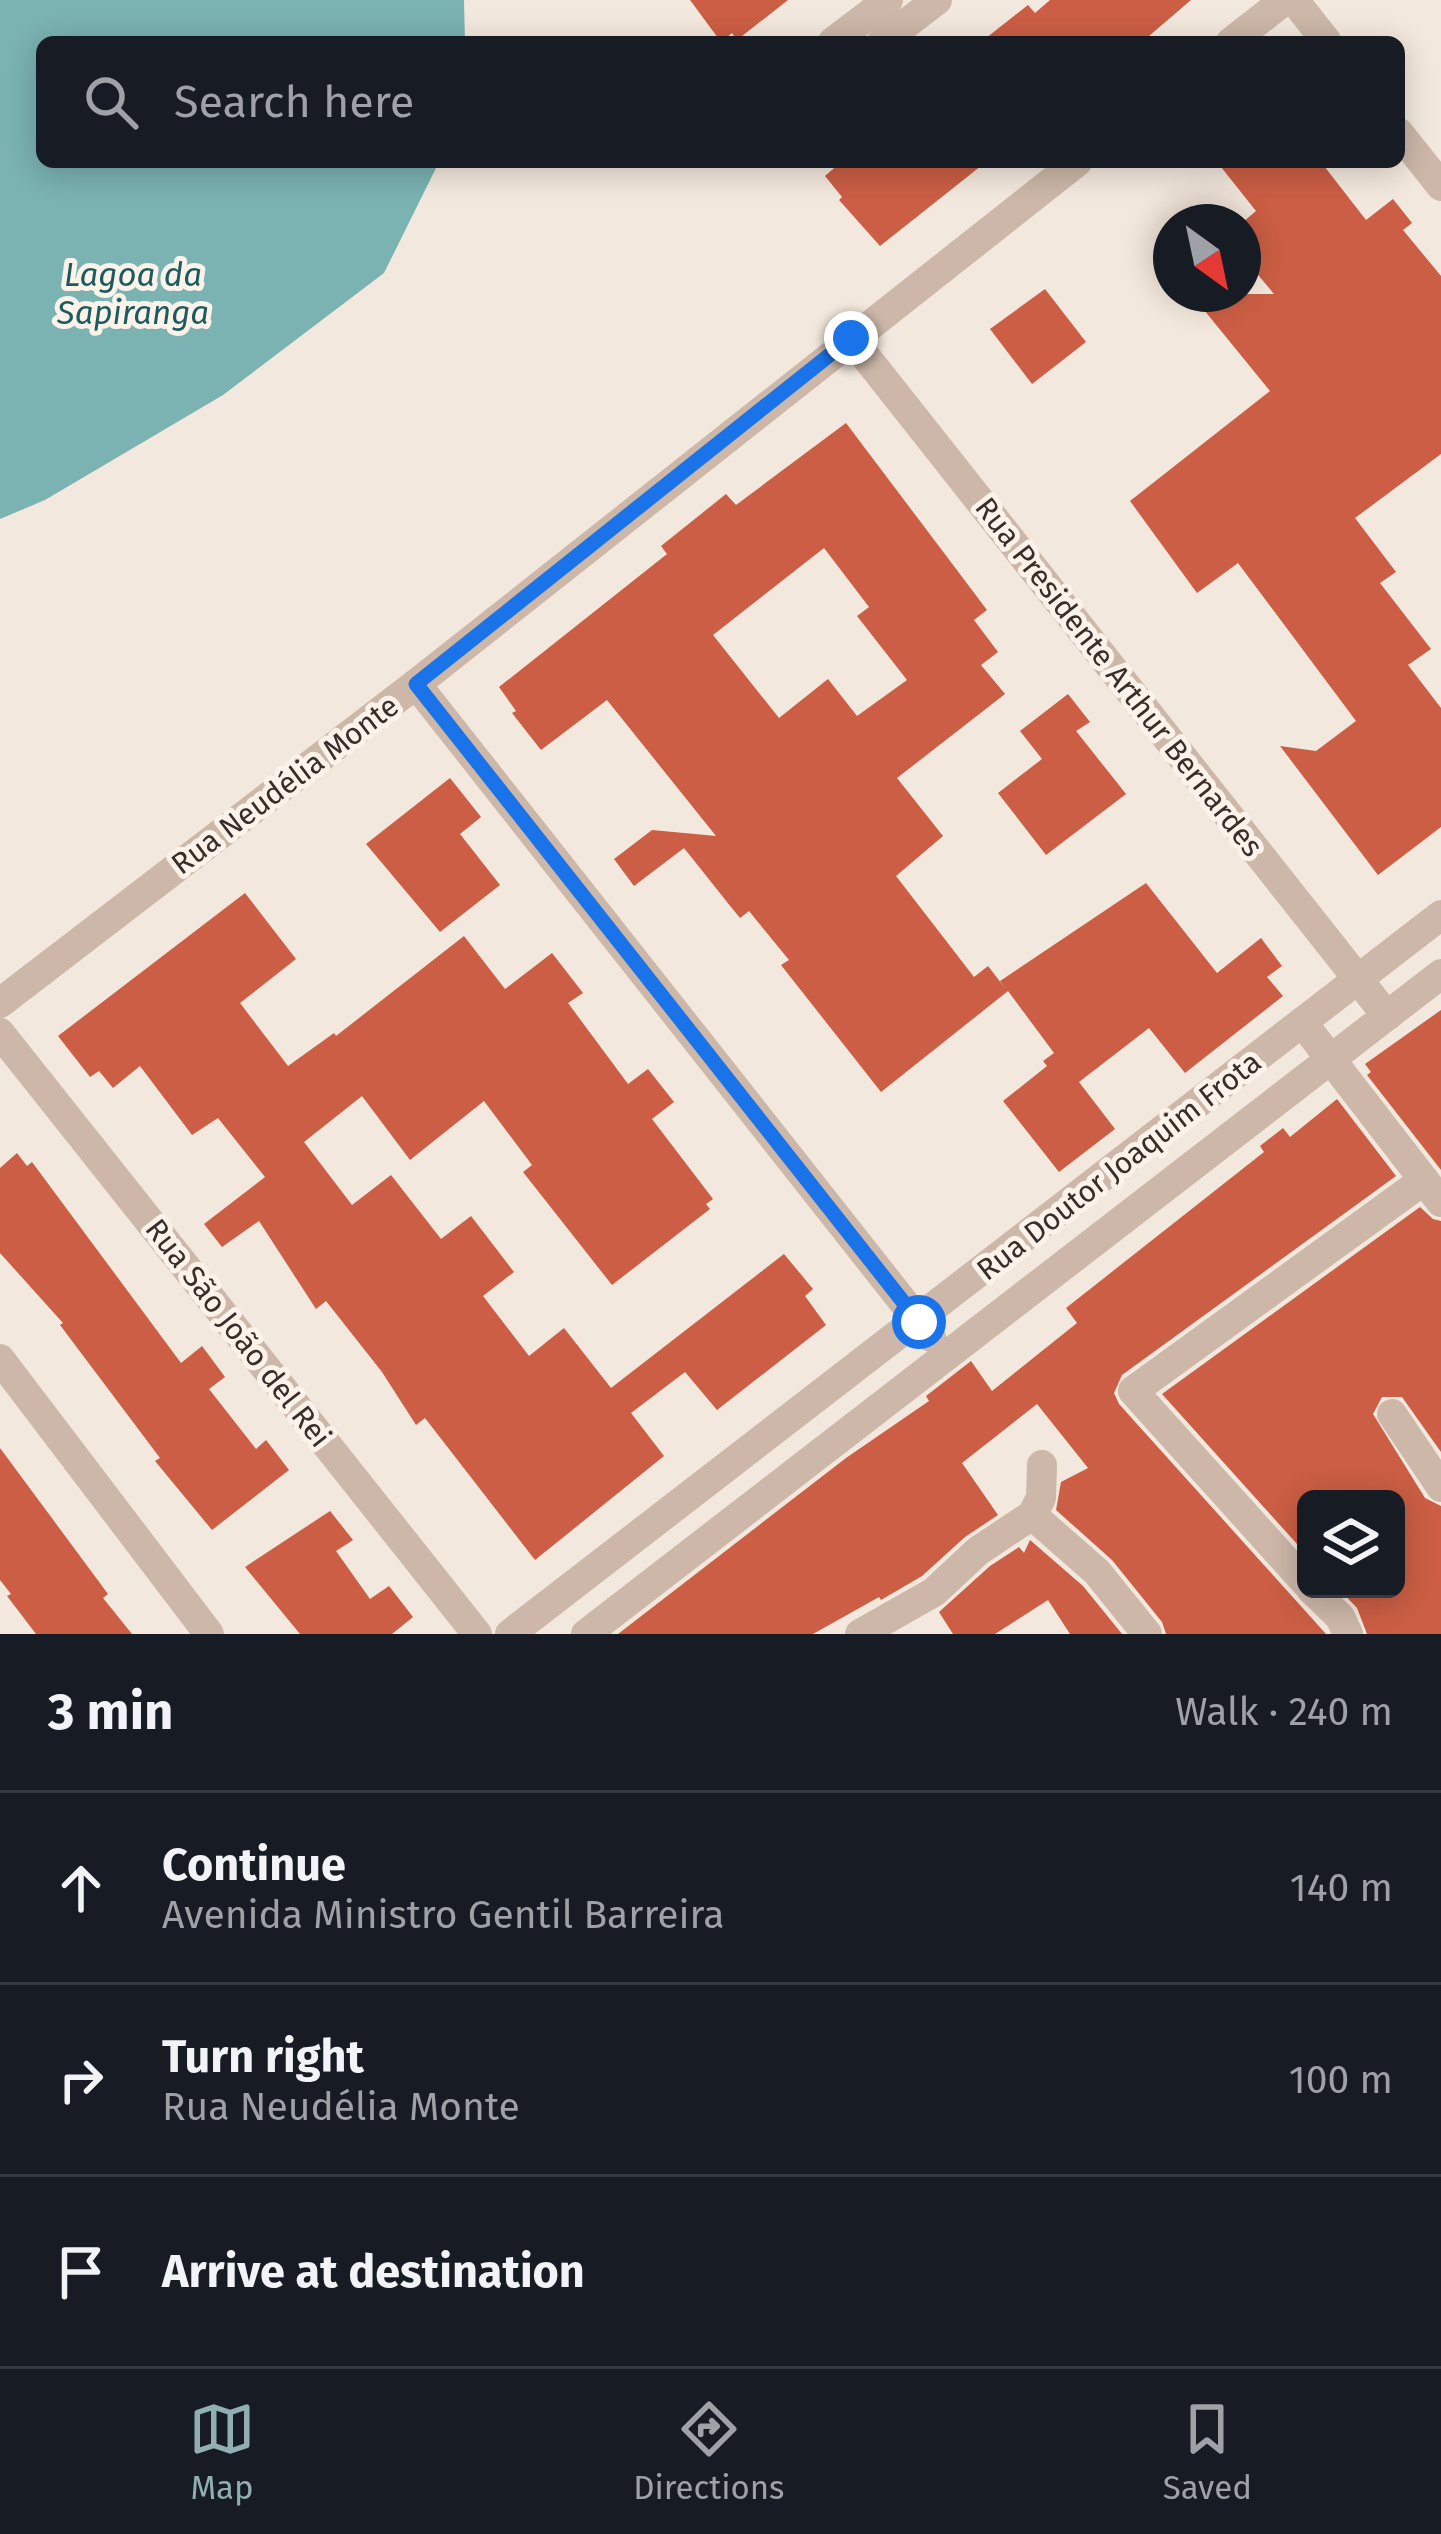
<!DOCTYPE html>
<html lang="en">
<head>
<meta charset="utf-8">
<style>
  body { margin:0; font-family:"Fira Sans",sans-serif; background:#20242c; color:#f1f3f6 }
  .controls { position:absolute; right:36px; bottom:36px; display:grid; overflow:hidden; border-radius:18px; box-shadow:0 6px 30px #0003 }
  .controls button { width:108px; height:108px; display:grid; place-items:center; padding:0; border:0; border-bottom:3px solid #363941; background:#171b24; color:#f1f3f6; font:60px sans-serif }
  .compass { position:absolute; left:1153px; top:204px; width:108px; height:108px; border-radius:50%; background:#171b24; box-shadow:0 6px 30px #0003; rotate:147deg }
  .stop { position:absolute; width:36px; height:36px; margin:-27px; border:9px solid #1a73e8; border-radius:50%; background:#fff }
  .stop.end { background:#1a73e8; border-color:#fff; box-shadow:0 3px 12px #0008 }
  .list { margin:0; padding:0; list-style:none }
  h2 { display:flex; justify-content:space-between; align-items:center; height:156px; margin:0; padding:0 48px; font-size:51px }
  h2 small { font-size:39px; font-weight:400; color:#9ea1a6 }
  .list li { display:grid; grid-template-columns:78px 1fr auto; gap:36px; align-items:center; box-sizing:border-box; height:192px; padding:0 48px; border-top:3px solid #363941 }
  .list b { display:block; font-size:45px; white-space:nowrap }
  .list p { margin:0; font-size:39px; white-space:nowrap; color:#9ea1a6 }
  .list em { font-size:39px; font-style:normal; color:#9ea1a6 }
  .icon { flex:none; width:66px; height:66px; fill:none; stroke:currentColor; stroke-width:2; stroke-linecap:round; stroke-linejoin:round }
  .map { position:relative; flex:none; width:1441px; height:1634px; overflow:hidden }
  .search { position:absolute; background:#171b24; box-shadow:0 6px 30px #0003; left:36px; right:36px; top:36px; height:132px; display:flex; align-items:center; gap:30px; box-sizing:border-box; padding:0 42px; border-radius:18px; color:#9ea1a6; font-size:45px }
  .sheet { height:732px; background:#171b24 }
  nav { display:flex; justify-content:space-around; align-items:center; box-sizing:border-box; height:168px; border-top:3px solid #363941; background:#171b24; font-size:33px; color:#9ea1a6 }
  nav a { display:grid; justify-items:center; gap:6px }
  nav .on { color:#91afb1 }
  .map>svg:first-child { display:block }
  .water { fill:#7bb2b2 }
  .building { fill:#cb5e44; fill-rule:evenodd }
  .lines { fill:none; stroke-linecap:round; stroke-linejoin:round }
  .minor { stroke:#ccb7a8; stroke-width:30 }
  .route { stroke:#1a73e8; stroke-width:15 }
  .labels { text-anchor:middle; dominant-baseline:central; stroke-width:10; stroke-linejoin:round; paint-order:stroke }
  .street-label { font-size:30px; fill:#392d29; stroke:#fbf2ea }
  .water-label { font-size:33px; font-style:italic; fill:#1c5b5d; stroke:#fbf2ea }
</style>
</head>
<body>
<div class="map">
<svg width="1441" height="1634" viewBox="0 0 1441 1634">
  <rect width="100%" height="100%" fill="#f3e8dd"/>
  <!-- water -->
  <polygon class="water" points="0,0 464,0 465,42 42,42 42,162 439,162 384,273 223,395 45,500 0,519"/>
  <!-- building -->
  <g class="building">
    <polygon points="690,0 788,0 737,40 732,33 721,42"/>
    <polygon points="1050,0 1191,0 1142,42 981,42 1028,5 1035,13"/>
    <polygon points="841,162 986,162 880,246 839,200 842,197 825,176"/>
    <polygon points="1217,162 1321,162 1366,220 1393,199 1412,223 1403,230 1441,276 1441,454 1355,518 1396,572 1380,583 1431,649 1408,665 1441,708 1441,827 1378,875 1280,746 1316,751 1356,721 1238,563 1197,593 1130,501 1270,391 1191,294 1274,294 1243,257 1243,222 1256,211"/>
    <polygon points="1045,289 1086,342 1032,384 990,329"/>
    <path d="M846,423L987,610L974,620L998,652L981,665L1005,694L897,778L943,836L896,876L974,977L988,966L1005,988L1000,981L1146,883L1217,973L1261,938L1282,966L1267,977L1283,996L1185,1073L1149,1028L1079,1082L1115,1129L1059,1172L1003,1101L1047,1066L1043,1061L1054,1053L1008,991L881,1092L781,965L789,960L749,911L740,918L731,907L684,848L634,886L614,859L652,830L716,836L607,700L541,750L512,713L516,711L499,687L667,554L661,546L726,494L736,505ZM824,548L869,607L857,616L907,680L857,716L828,679L779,718L713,635Z"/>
    <polygon points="1068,694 1090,722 1076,731 1126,794 1046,855 998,793 1042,759 1020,731"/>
    <polygon points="450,778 481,817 460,834 500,885 440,932 366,844"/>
    <polygon points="245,893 296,959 240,1003 288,1066 334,1033 336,1036 464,936 505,989 552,953 583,993 568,1003 628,1084 648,1069 674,1102 652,1119 713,1199 706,1204 710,1209 612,1285 523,1172 532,1165 484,1101 410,1160 362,1096 304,1142 352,1205 391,1175 441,1239 471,1216 514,1272 483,1296 529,1356 564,1328 611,1388 784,1254 813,1289 805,1296 826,1325 717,1410 685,1372 631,1413 664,1456 535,1560 425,1418 416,1425 382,1372 326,1301 316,1309 259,1221 222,1247 204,1224 265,1177 218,1118 192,1135 140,1066 113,1088 99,1071 90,1077 58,1036"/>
    <polygon points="1441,1010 1441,1170 1367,1075 1371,1072 1365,1064"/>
    <polygon points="1337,1099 1396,1176 1122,1375 1114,1393 1119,1404 1326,1634 1166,1634 1162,1622 1112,1560 1056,1510 1061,1482 1088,1468 1037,1404 962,1463 998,1515 965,1537 922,1576 881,1600 879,1597 813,1634 618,1634 846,1458 929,1401 926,1396 971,1361 992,1391 1077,1323 1066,1308 1264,1152 1260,1146 1283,1128 1290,1137"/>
    <polygon points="17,1153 27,1166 32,1162 181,1363 202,1346 225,1377 209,1389 256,1449 266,1440 289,1470 212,1530 155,1461 160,1458 60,1325 63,1323 0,1253 0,1168"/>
    <polygon points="1420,1207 1433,1219 1441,1221 1441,1452 1402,1397 1382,1397 1373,1414 1425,1498 1441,1506 1441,1634 1367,1634 1357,1608 1339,1589 1396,1589 1396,1499 1306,1499 1306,1554 1162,1394"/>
    <polygon points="0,1448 108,1594 103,1598 132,1634 36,1634 7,1596 11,1594 0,1580"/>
    <polygon points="330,1511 353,1540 336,1551 370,1599 389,1586 413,1617 392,1634 300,1634 245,1567"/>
    <polygon points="1030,1540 1083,1586 1122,1634 1070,1634 1048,1600 995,1634 953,1634 939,1612 990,1566 1019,1547 1024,1553"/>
  </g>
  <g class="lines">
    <!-- minor -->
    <g class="minor">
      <polyline points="1294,0 1327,42"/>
      <polyline points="833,42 888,0"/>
      <polyline points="882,42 937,0"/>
      <polyline points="1231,42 1285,0"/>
      <polyline points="1399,133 1441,186"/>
      <polyline points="851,338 1387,1016"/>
      <polyline points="416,684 931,1337"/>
      <polyline points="0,1003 416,684 1077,162"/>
      <polyline points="1302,1022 1441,1202"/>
      <polyline points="0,1033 477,1634"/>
      <polyline points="0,1359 209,1634"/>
      <polyline points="1392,1414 1441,1487"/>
      <polyline points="1032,1515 1097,1572 1147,1634"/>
      <polyline points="1306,1583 1133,1391 1424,1180"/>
      <polyline points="1311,1589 1340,1617 1348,1634"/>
      <polyline points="510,1634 1441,915"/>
      <polyline points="586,1634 1441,974"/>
      <polyline points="860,1634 934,1592 978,1551 1032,1515 1041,1498 1042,1465"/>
    </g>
  </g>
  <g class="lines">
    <!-- route -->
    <polyline class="route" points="851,338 416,684 919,1322"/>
  </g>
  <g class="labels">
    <!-- street labels -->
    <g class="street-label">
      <text transform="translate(1119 677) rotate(52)">Rua Presidente Arthur Bernardes</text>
      <text transform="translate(285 785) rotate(-37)">Rua Neudélia Monte</text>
      <text transform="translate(1119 1166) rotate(-38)">Rua Doutor Joaquim Frota</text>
      <text transform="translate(238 1333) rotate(52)">Rua São João del Rei</text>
    </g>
    <!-- water labels -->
    <g class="water-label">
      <text x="133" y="275">Lagoa da<tspan x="133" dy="38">Sapiranga</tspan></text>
    </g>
  </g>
</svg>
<div class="controls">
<button><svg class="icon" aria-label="layers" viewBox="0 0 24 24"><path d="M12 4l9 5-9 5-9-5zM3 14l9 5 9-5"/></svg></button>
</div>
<svg class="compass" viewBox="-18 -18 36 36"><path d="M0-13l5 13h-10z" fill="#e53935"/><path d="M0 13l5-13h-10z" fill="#9ea1a6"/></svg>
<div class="stop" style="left:919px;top:1322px"></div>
<div class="stop end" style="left:851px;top:338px"></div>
<div class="search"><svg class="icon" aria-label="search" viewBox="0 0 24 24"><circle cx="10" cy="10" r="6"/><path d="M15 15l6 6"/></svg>Search here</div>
</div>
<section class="sheet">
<h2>3 min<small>Walk · 240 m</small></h2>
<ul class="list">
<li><svg class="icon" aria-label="ahead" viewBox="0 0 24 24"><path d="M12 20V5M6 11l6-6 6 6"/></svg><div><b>Continue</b><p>Avenida Ministro Gentil Barreira</p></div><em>140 m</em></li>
<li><svg class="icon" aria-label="right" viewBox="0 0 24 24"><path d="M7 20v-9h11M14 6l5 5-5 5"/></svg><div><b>Turn right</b><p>Rua Neudélia Monte</p></div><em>100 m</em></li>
<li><svg class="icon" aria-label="arrive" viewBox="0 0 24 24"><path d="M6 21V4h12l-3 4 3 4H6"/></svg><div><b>Arrive at destination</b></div></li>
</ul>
</section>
<nav>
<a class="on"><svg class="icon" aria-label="map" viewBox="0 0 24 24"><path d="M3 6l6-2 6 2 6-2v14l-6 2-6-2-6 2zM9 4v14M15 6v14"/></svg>Map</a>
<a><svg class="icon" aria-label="directions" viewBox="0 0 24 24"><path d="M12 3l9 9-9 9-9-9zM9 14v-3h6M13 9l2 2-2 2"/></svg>Directions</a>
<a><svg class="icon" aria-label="saved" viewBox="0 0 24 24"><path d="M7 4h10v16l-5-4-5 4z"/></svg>Saved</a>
</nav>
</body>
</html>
